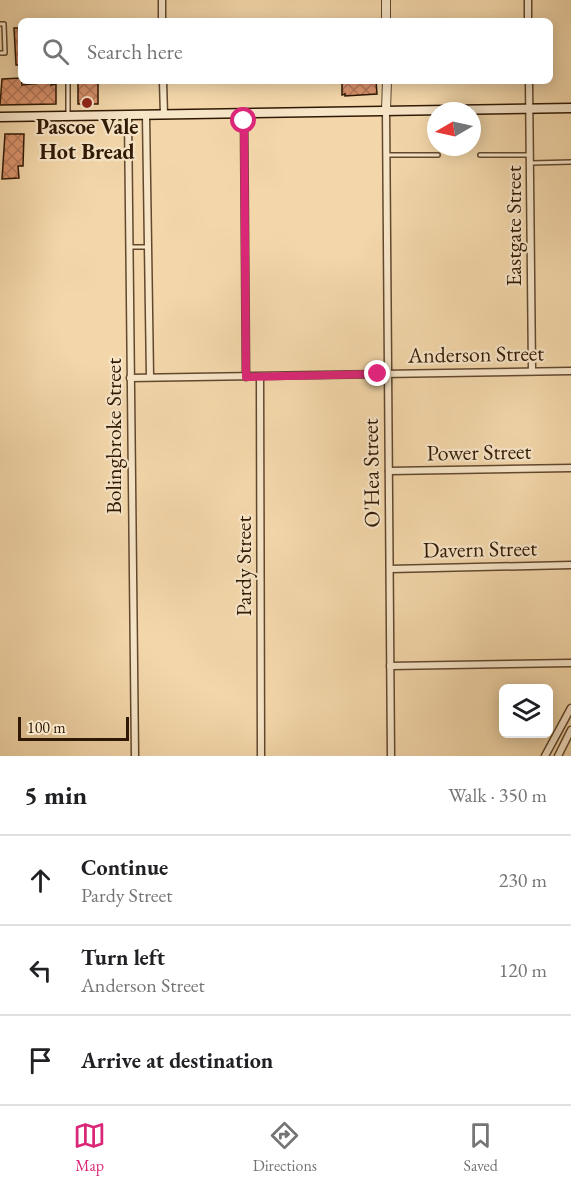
<!DOCTYPE html>
<html lang="en">
<head>
<meta charset="utf-8">
<style>
  body { margin:0; font-family:"EB Garamond",serif; background:#f6f6f6; color:#202124 }
  .controls { position:absolute; right:18px; bottom:18px; display:grid; overflow:hidden; border-radius:9px; box-shadow:0 3px 15px #0003 }
  .controls button { width:54px; height:54px; display:grid; place-items:center; padding:0; border:0; border-bottom:2px solid #e0e0e0; background:#fff; color:#202124; font:30px sans-serif }
  .compass { position:absolute; left:427px; top:102px; width:54px; height:54px; border-radius:50%; background:#fff; box-shadow:0 3px 15px #0003; rotate:261deg }
  .scale { position:absolute; left:18px; bottom:15px; width:111px; box-sizing:border-box; padding-left:6px; border:3px solid #301904; border-top:0; font-size:16px; line-height:21px; white-space:nowrap; color:#301904; -webkit-text-stroke:4px #f7e5c8; paint-order:stroke }
  .stop { position:absolute; width:18px; height:18px; margin:-14px; border:4px solid #db2777; border-radius:50%; background:#fff }
  .stop.end { background:#db2777; border-color:#fff; box-shadow:0 2px 6px #0008 }
  .list { margin:0; padding:0; list-style:none }
  h2 { display:flex; justify-content:space-between; align-items:center; height:78px; margin:0; padding:0 24px; font-size:26px }
  h2 small { font-size:20px; font-weight:400; color:#757577 }
  .list li { display:grid; grid-template-columns:39px 1fr auto; gap:18px; align-items:center; box-sizing:border-box; height:90px; padding:0 24px; border-top:2px solid #e0e0e0 }
  .list b { display:block; font-size:22px; white-space:nowrap }
  .list p { margin:0; font-size:20px; white-space:nowrap; color:#757577 }
  .list em { font-size:20px; font-style:normal; color:#757577 }
  .icon { flex:none; width:33px; height:33px; fill:none; stroke:currentColor; stroke-width:2; stroke-linecap:round; stroke-linejoin:round }
  .map { position:relative; flex:none; width:571px; height:756px; overflow:hidden }
  .search { position:absolute; background:#fff; box-shadow:0 3px 15px #0003; left:18px; right:18px; top:18px; height:66px; display:flex; align-items:center; gap:15px; box-sizing:border-box; padding:0 21px; border-radius:9px; color:#757577; font-size:22px }
  .sheet { height:348px; background:#fff }
  nav { display:flex; justify-content:space-around; align-items:center; box-sizing:border-box; height:84px; border-top:2px solid #e0e0e0; background:#fff; font-size:16px; color:#757577 }
  nav a { display:grid; justify-items:center; gap:3px }
  nav .on { color:#db2777 }
  .map>svg:first-child { display:block }
  .building { fill:url(#building-cross-hatch); stroke:#301904; stroke-width:1.5 }
  .lines { fill:none; stroke-linecap:round; stroke-linejoin:round }
  .service-casing { stroke:#61482e; stroke-width:6 }
  .minor-casing { stroke:#61482e; stroke-width:9 }
  .tertiary-casing { stroke:#61482e; stroke-width:10 }
  .secondary-casing { stroke:#301904; stroke-width:11 }
  .service { stroke:#f7e5c8; stroke-width:3 }
  .minor { stroke:#f7e5c8; stroke-width:6 }
  .tertiary { stroke:#f7e5c8; stroke-width:8 }
  .secondary { stroke:#f7e5c8; stroke-width:8 }
  .route { stroke:#db2777; stroke-width:8 }
  .poi-dot { fill:#8f2418; stroke:#f7e5c8; stroke-width:2 }
  .labels { text-anchor:middle; dominant-baseline:central; stroke-width:4.5; stroke-linejoin:round; paint-order:stroke }
  .poi-label { font-size:22px; font-weight:bold; fill:#301904; stroke:#f7e5c8 }
  .street-label { font-size:22px; fill:#301904; stroke:#f7e5c8 }
</style>
</head>
<body>
<div class="map">
<svg width="571" height="756" viewBox="0 0 571 756">
  <defs>
    <pattern id="building-cross-hatch" width="8" height="8" patternUnits="userSpaceOnUse" patternTransform="scale(1.5)"><rect width="8" height="8" fill="#db936c"/><path d="M0 0l8 8M0 8l8-8" fill="none" stroke="#b27757"/></pattern>
  </defs>
  <rect width="100%" height="100%" fill="#f3d7aa"/>
  <filter id="stains"><feTurbulence type="fractalNoise" baseFrequency=".00333" numOctaves="4"/><feColorMatrix values="0 0 0 0 .2 0 0 0 0 .09 0 0 0 0 .02 0 0 0 .5 -.17"/></filter>
  <radialGradient id="worn" r=".72"><stop offset=".6" stop-color="#630" stop-opacity="0"/><stop offset="1" stop-color="#630" stop-opacity=".3"/></radialGradient>
  <!-- building -->
  <g class="building">
    <polygon points="14,28 21,28 21,65 16,65"/>
    <polygon points="21,78 22,85 51,82 51,85 56,84 56,104 0,105 2,79"/>
    <rect x="78" y="81" width="20" height="23"/>
    <polygon points="342,81 376,81 377,94 345,96 345,94 342,95"/>
    <polygon points="5,134 24,134 23,166 18,166 19,178 2,179"/>
  </g>
  <g class="lines">
    <defs>
      <g id="service">
        <polyline points="0,24 4,24 5,53 0,53"/>
        <polyline points="68,115 68,81"/>
        <polyline points="386,155 438,155"/>
        <polyline points="480,155 529,155"/>
        <polyline points="531,163 571,162"/>
        <polyline points="130,247 149,247"/>
      </g>
      <g id="minor">
        <polyline points="162,0 162,21"/>
        <polyline points="528,0 528,21"/>
        <polyline points="163,81 164,115"/>
        <polyline points="529,81 532,371"/>
        <polyline points="386,110 391,756"/>
        <polyline points="244,113 246,377"/>
        <polyline points="146,115 150,377"/>
        <polyline points="128,116 135,756"/>
        <polyline points="260,377 261,756"/>
        <polyline points="130,378 571,371"/>
        <polyline points="389,471 571,468"/>
        <polyline points="390,569 571,565"/>
        <polyline points="390,666 571,663"/>
        <polyline points="545,756 571,708"/>
        <polyline points="558,756 571,730"/>
      </g>
      <g id="tertiary">
        <polyline points="386,0 386,21"/>
        <polyline points="386,110 387,81"/>
      </g>
      <polyline id="secondary" points="0,117 571,108"/>
    </defs>
    <!-- service casing -->
    <use href="#service" class="service-casing"/>
    <!-- minor casing -->
    <use href="#minor" class="minor-casing"/>
    <!-- tertiary casing -->
    <use href="#tertiary" class="tertiary-casing"/>
    <!-- secondary casing -->
    <use href="#secondary" class="secondary-casing"/>
    <!-- service -->
    <use href="#service" class="service"/>
    <!-- minor -->
    <use href="#minor" class="minor"/>
    <!-- tertiary -->
    <use href="#tertiary" class="tertiary"/>
    <!-- secondary -->
    <use href="#secondary" class="secondary"/>
  </g>
  <g class="lines">
    <!-- route -->
    <polyline class="route" points="244,121 246,377 378,374"/>
  </g>
  <!-- markers -->
  <circle class="poi-dot" cx="87" cy="103" r="6"/>
  <g class="labels">
    <!-- poi labels -->
    <g class="poi-label">
      <text x="87" y="126">Pascoe Vale<tspan x="87" dy="25">Hot Bread</tspan></text>
    </g>
    <!-- street labels -->
    <g class="street-label">
      <text transform="translate(513 226) rotate(-90)">Eastgate Street</text>
      <text transform="translate(476 354) rotate(-1)">Anderson Street</text>
      <text transform="translate(113 436) rotate(-90)">Bolingbroke Street</text>
      <text transform="translate(479 452) rotate(-1)">Power Street</text>
      <text transform="translate(371 473) rotate(-91)">O'Hea Street</text>
      <text transform="translate(480 549) rotate(-1)">Davern Street</text>
      <text transform="translate(243 566) rotate(-90)">Pardy Street</text>
    </g>
  </g>
  <rect width="100%" height="100%" filter="url(#stains)"/>
  <rect width="100%" height="100%" fill="url(#worn)"/>
</svg>
<div class="controls">
<button><svg class="icon" aria-label="layers" viewBox="0 0 24 24"><path d="M12 4l9 5-9 5-9-5zM3 14l9 5 9-5"/></svg></button>
</div>
<svg class="compass" viewBox="-18 -18 36 36"><path d="M0-13l5 13h-10z" fill="#e53935"/><path d="M0 13l5-13h-10z" fill="#757577"/></svg>
<div class="scale">100 m</div>
<div class="stop" style="left:244px;top:121px"></div>
<div class="stop end" style="left:378px;top:374px"></div>
<div class="search"><svg class="icon" aria-label="search" viewBox="0 0 24 24"><circle cx="10" cy="10" r="6"/><path d="M15 15l6 6"/></svg>Search here</div>
</div>
<section class="sheet">
<h2>5 min<small>Walk · 350 m</small></h2>
<ul class="list">
<li><svg class="icon" aria-label="ahead" viewBox="0 0 24 24"><path d="M12 20V5M6 11l6-6 6 6"/></svg><div><b>Continue</b><p>Pardy Street</p></div><em>230 m</em></li>
<li><svg class="icon" aria-label="left" viewBox="0 0 24 24"><path d="M17 20v-9H6M10 6l-5 5 5 5"/></svg><div><b>Turn left</b><p>Anderson Street</p></div><em>120 m</em></li>
<li><svg class="icon" aria-label="arrive" viewBox="0 0 24 24"><path d="M6 21V4h12l-3 4 3 4H6"/></svg><div><b>Arrive at destination</b></div></li>
</ul>
</section>
<nav>
<a class="on"><svg class="icon" aria-label="map" viewBox="0 0 24 24"><path d="M3 6l6-2 6 2 6-2v14l-6 2-6-2-6 2zM9 4v14M15 6v14"/></svg>Map</a>
<a><svg class="icon" aria-label="directions" viewBox="0 0 24 24"><path d="M12 3l9 9-9 9-9-9zM9 14v-3h6M13 9l2 2-2 2"/></svg>Directions</a>
<a><svg class="icon" aria-label="saved" viewBox="0 0 24 24"><path d="M7 4h10v16l-5-4-5 4z"/></svg>Saved</a>
</nav>
</body>
</html>
